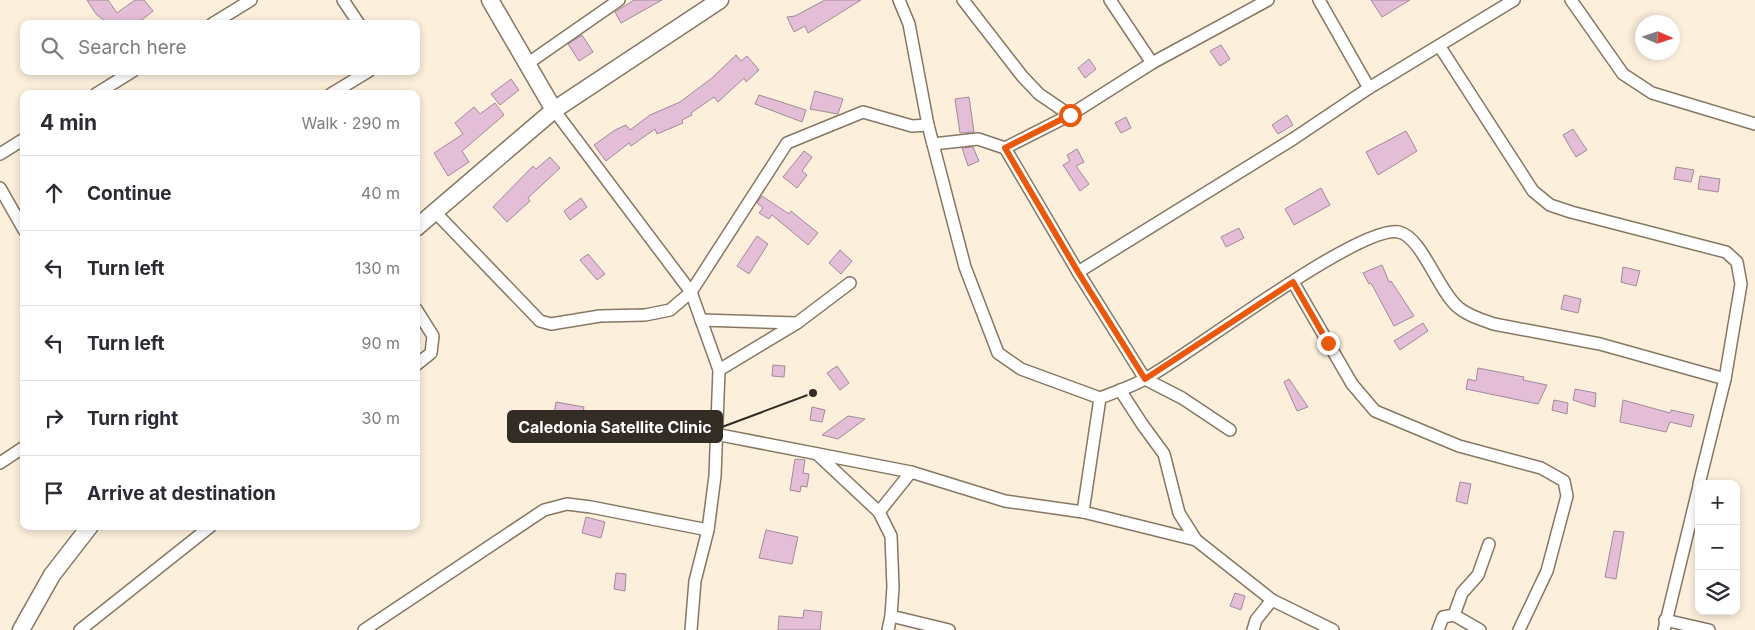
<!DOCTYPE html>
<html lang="en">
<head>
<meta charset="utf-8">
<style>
  body { margin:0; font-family:Inter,sans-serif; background:#f7f7f7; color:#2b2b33 }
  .controls { position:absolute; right:15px; bottom:15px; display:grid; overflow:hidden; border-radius:10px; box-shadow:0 2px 8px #0003 }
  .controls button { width:45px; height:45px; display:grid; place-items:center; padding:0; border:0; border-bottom:1px solid #e1e1e2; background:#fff; color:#2b2b33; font:25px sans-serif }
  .compass { position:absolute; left:1635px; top:15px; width:45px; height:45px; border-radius:50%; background:#fff; box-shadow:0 2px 8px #0003; rotate:93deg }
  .stop { position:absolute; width:15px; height:15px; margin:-11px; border:4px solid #ea580c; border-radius:50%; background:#fff }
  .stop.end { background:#ea580c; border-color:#fff; box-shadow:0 1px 5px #0008 }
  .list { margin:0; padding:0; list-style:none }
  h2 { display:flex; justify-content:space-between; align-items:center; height:65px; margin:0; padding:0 20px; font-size:21px }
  h2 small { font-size:16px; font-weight:400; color:#7c7c81 }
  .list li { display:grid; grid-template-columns:32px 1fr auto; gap:15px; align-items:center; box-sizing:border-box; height:75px; padding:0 20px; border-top:1px solid #e1e1e2 }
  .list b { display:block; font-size:19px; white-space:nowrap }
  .list em { font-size:16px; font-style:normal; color:#7c7c81 }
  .icon { flex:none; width:28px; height:28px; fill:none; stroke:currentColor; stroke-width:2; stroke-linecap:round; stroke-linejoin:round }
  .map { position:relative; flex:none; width:1755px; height:630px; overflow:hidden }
  .search { position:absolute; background:#fff; box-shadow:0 2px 8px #0003; left:20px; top:20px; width:400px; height:55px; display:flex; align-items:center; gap:12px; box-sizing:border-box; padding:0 18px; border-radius:10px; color:#7c7c81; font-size:19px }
  .panel { position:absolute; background:#fff; box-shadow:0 2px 8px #0003; left:20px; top:90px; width:400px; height:440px; border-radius:10px }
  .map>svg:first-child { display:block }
  .building { fill:#e4bdd7; stroke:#a28b9a }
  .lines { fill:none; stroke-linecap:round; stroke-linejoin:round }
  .street-casing { stroke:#867762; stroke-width:14 }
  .secondary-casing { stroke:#867762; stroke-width:19 }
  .street { stroke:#fff; stroke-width:11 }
  .secondary { stroke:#fff; stroke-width:16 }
  .route { stroke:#ea580c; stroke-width:6 }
  .leader { fill:none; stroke:#332c24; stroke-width:2 }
  .callout-dot { fill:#332c24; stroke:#fcefdc; stroke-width:2 }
  .callout { fill:#332c24; stroke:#332c24; stroke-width:2 }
  .callout-label { font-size:16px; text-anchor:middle; font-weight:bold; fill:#fff }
</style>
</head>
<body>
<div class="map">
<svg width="1755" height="630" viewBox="0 0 1755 630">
  <rect width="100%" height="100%" fill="#fcefdc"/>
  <!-- building -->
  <g class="building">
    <polygon points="87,0 108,0 117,13 135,0 144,0 153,11 137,24 105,24 107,23 96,14"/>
    <polygon points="634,0 662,0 621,23 615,12"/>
    <polygon points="825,0 861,0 808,33 805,26 794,32 787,17 795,16"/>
    <polygon points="1371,0 1410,0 1382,17"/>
    <polygon points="582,35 593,52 579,61 568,44"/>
    <polygon points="1221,45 1230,59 1220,66 1210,51"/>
    <polygon points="736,55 741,61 747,56 759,70 746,82 744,78 718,102 714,97 691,113 692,115 682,120 683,123 657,134 655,129 631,146 629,143 606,161 594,145 615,130 626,125 630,130 650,115 680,102 712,78"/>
    <polygon points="1089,59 1096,69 1085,78 1078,68"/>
    <polygon points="511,79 519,90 500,105 491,94"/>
    <polygon points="815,91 843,99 838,114 810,109"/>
    <polygon points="759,95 806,110 802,122 755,104"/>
    <polygon points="969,97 974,132 960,133 955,99"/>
    <polygon points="495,103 504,115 462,151 469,162 448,176 434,153 463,134 455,123 474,107 480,114"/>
    <polygon points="1287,115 1293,125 1278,134 1272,125"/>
    <polygon points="1126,117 1131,128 1121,133 1115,123"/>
    <polygon points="1573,129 1587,150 1576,157 1563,135"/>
    <polygon points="1406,131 1417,151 1378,175 1366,152"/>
    <polygon points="973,147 979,161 968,166 962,148"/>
    <polygon points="1077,149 1084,162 1076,166 1089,184 1080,191 1063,165 1070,161 1067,155"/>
    <polygon points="804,151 812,157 802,171 807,175 797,188 783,177"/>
    <polygon points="550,157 560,168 528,198 530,201 507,222 493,207 533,166 536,169"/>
    <polygon points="1676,167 1694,170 1691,182 1674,179"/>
    <polygon points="1700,176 1720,179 1718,192 1698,189"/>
    <polygon points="1321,188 1330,205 1294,225 1285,209"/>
    <polygon points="762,196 789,214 791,211 818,233 808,245 772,215 769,219 759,213 763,208 757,203"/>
    <polygon points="581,198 587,207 570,220 564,211"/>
    <polygon points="1239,228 1244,238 1226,247 1221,237"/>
    <polygon points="757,236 768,244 749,274 737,266"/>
    <polygon points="840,250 852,261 841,274 829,263"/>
    <polygon points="588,254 605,274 597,280 580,260"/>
    <polygon points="1382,265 1389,282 1391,281 1414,316 1394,326 1371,283 1369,284 1363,273"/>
    <polygon points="1623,267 1640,271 1636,286 1621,282"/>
    <polygon points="1564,295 1581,299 1578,313 1561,309"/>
    <polygon points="1423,323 1428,331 1400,350 1394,341"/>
    <polygon points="773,365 785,366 784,377 772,376"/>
    <polygon points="837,366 849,383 840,390 827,373"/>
    <polygon points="1478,368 1524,377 1523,380 1547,385 1538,404 1466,389 1468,379 1476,381"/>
    <polygon points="1289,379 1308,407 1297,411 1284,382"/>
    <polygon points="1575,389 1596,393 1595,407 1573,400"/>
    <polygon points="1554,400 1568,403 1567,414 1552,410"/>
    <polygon points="1623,400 1670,413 1671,410 1694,415 1691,427 1670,422 1666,432 1620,422"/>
    <polygon points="556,402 584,407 582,419 554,414"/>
    <polygon points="812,407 825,410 822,422 810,420"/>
    <polygon points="848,416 865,419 838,439 822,435"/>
    <polygon points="795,459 805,460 803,473 809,474 807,487 801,486 800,492 790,490"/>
    <polygon points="1460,482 1471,484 1467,504 1456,501"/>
    <polygon points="586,517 605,522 601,538 582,533"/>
    <polygon points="766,530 798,537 792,564 759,558"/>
    <polygon points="1614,531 1624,532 1616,579 1605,577"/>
    <polygon points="616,573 626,574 625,591 614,589"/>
    <polygon points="1235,593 1245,596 1241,610 1230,606"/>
    <polygon points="804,610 822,612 820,630 778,630 779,616 803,618"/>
  </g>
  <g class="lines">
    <defs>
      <g id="street">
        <polyline points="343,0 359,24"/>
        <path d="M899,0L909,24L928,125L965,267L998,353L1021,369L1100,398C1115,392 1131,387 1145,379C1190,355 1359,224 1399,232C1422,237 1439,293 1459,308C1469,316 1482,320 1494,324L1600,344L1725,379"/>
        <polyline points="963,0 1022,76 1039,94 1070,115"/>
        <polyline points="1110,0 1152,63"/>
        <polyline points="1319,0 1369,88"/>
        <polyline points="1571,0 1623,74 1652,93 1755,124"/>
        <polyline points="212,24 251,0"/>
        <polyline points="1440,47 1533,191 1550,205 1571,212 1726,252 1737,262 1741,284 1725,379 1699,484"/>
        <polyline points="527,64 619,0"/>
        <polyline points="96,94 133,71"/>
        <polyline points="331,94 369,71"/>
        <polyline points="554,110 691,292 719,370 715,476 708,530 695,581 691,630"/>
        <polyline points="933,144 978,139 1005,148 1078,272 1145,379 1182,398 1230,430"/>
        <polyline points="1005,148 1070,115 1152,63 1268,0"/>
        <polyline points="0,154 24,139"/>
        <polyline points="0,188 24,230"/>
        <polyline points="436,213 540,321 551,324 600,316 645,315 670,310 691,292 787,143 863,112 912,126 928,125"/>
        <polyline points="1078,272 1293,139 1369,88 1514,0"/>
        <polyline points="1293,282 1352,384 1375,411 1459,446 1541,468 1564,481 1567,496 1547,571 1519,630"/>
        <polyline points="416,309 433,336 431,353 416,365"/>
        <polyline points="701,320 797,323 850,283"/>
        <polyline points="719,370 797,323"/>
        <polyline points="1120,390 1142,424 1164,454 1179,513 1196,540"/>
        <polyline points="715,434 911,472 1005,501 1083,512 1196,540 1272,600 1333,630"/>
        <polyline points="817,454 879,512 891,536 893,587 891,616 888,630"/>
        <polyline points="0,463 24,447"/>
        <polyline points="879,512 911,472"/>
        <polyline points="1083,512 1100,398"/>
        <polyline points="1454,615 1462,593 1478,575 1489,544"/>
        <polyline points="891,616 949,630"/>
        <polyline points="1665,620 1709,630"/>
        <polyline points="80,630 211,526"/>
        <polyline points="364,630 544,510 567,504 591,507 708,530"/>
        <polyline points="1253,630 1256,620 1272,600"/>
        <polyline points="1438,630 1443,617 1454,615 1480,630"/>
        <polyline points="1664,630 1699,486"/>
      </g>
      <g id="secondary">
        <polyline points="490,0 554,110"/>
        <polyline points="416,228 554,110 720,0"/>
        <polyline points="21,630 52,575 90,526"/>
      </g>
    </defs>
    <!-- street casing -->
    <use href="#street" class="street-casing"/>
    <!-- secondary casing -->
    <use href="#secondary" class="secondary-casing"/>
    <!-- street -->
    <use href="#street" class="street"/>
    <!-- secondary -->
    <use href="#secondary" class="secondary"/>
  </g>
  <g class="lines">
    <!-- route -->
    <polyline class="route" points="1070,115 1005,148 1078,272 1145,379 1293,282 1328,343"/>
  </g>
  <!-- callouts -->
  <path class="leader" d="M813 393L722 427"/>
  <circle class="callout-dot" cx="813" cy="393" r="5"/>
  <rect class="callout" x="508" y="411" width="214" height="31" rx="5"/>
  <g class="callout-label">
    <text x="615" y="433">Caledonia Satellite Clinic</text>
  </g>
</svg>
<div class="controls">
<button>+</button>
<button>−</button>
<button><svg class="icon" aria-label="layers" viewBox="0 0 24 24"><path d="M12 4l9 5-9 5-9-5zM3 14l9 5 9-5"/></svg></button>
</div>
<svg class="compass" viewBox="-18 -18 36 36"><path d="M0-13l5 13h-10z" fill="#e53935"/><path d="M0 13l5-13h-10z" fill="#7c7c81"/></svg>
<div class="stop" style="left:1070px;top:115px"></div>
<div class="stop end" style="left:1328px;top:343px"></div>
<div class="search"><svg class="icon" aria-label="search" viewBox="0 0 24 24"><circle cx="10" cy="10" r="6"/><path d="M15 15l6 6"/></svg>Search here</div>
<section class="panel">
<h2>4 min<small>Walk · 290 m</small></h2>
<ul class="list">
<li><svg class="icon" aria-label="ahead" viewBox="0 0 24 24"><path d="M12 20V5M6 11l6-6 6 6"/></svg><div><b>Continue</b></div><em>40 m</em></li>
<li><svg class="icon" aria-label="left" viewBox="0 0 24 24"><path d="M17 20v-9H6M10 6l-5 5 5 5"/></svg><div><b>Turn left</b></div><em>130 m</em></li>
<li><svg class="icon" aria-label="left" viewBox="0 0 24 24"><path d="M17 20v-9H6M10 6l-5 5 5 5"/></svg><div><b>Turn left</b></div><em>90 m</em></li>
<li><svg class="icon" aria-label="right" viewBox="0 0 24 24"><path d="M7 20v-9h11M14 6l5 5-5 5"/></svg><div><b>Turn right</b></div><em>30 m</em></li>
<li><svg class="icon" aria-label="arrive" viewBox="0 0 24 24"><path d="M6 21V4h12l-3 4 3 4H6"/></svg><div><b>Arrive at destination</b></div></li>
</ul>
</section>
</div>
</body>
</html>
